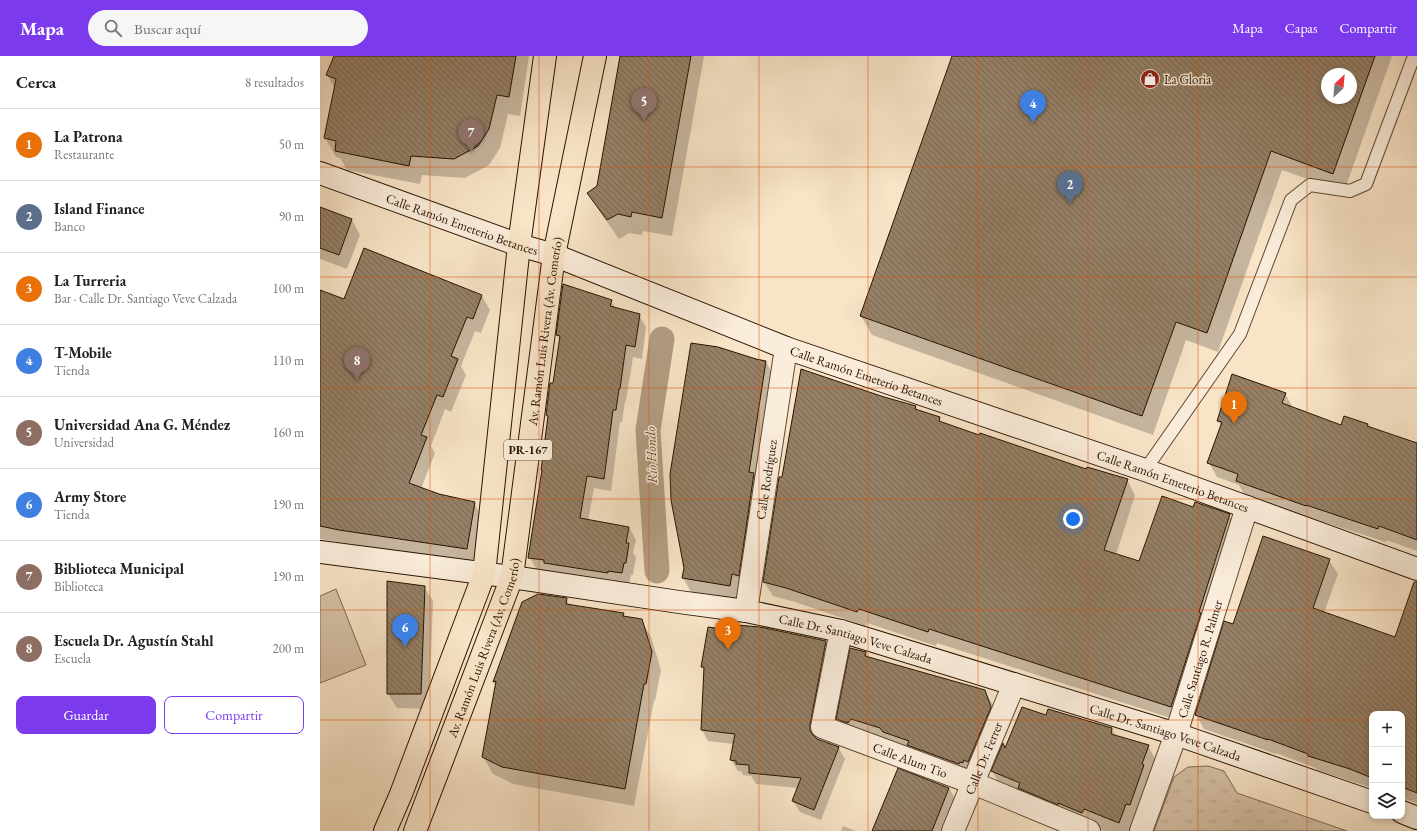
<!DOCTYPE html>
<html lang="es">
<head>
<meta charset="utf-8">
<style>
  body { margin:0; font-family:"EB Garamond",serif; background:#f6f6f6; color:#222 }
  .controls { position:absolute; right:12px; bottom:12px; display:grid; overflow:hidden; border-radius:8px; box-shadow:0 2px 6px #0003 }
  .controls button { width:36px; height:36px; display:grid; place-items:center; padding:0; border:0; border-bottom:1px solid #e0e0e0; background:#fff; color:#222; font:20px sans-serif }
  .compass { position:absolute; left:1001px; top:12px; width:36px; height:36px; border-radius:50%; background:#fff; box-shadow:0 2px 6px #0003; rotate:26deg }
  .you { position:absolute; left:753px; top:463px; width:14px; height:14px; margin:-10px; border:3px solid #fff; border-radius:50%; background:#1a73e8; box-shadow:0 0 0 6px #1a73e833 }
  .badge { display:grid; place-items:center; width:26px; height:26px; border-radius:50%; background:#7c3aed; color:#fff; font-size:13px; font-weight:700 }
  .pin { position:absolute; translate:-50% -33px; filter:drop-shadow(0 1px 2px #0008) }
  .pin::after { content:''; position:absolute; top:21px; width:14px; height:12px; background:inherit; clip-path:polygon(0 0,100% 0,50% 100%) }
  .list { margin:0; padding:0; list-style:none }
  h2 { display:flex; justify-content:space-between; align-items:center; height:52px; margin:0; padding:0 16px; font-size:17px }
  h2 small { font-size:13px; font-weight:400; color:#767676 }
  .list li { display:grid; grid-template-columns:26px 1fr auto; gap:12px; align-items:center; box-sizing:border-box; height:72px; padding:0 16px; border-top:1px solid #e0e0e0 }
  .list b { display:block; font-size:15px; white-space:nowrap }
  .list p { margin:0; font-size:13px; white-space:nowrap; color:#767676 }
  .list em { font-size:13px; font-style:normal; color:#767676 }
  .actions { display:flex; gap:8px; padding:12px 16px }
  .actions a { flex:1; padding:9px 0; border:1px solid #7c3aed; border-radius:8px; text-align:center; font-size:14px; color:#7c3aed }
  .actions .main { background:#7c3aed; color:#fff }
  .icon { flex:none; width:22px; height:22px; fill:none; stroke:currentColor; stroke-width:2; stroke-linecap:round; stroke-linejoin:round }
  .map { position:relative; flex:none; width:1097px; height:775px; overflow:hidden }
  header { display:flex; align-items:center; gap:24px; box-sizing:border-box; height:56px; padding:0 20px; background:#7c3aed; color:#fff }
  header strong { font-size:19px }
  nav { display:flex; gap:22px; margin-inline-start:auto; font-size:14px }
  .search { width:280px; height:36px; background:#f6f6f6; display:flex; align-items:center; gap:10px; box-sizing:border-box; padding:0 14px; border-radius:22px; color:#767676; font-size:15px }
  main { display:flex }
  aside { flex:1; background:#fff }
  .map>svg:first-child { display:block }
  .park { fill:url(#park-tufts); stroke:#7f6a52 }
  .pitch { fill:#d5c0a5; stroke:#7f6a52 }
  .shadow { fill:#0003; fill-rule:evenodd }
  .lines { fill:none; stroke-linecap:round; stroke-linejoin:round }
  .canal { stroke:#b29d83; stroke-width:25 }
  .building { fill:url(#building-back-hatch); stroke:#291300; fill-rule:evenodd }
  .lane-casing { stroke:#5d4732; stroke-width:14 }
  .street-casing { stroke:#5d4732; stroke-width:24 }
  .secondary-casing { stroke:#291300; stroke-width:24 }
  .primary-casing { stroke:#291300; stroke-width:24 }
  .lane { stroke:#faeddb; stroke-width:12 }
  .street { stroke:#faeddb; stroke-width:22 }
  .secondary { stroke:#faeddb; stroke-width:22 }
  .primary { stroke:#f8e4c7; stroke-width:22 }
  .grid { fill:none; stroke:#de560b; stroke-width:1; stroke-opacity:0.55 }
  .labels { text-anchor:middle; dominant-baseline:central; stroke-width:3; stroke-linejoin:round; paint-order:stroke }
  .shield { fill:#faeddb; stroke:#685442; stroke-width:1 }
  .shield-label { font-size:12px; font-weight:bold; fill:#291300 }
  .poi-label { font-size:13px; fill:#291300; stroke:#faeddb; text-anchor:start }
  .street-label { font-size:13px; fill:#291300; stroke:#faeddb }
  .water-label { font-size:14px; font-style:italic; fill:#604a34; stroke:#faeddb }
</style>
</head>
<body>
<header>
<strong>Mapa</strong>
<div class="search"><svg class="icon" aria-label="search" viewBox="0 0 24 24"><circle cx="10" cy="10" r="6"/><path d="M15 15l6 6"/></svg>Buscar aquí</div>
<nav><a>Mapa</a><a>Capas</a><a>Compartir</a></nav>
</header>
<main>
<aside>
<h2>Cerca<small>8 resultados</small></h2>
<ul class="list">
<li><span class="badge" style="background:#e8710a">1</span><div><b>La Patrona</b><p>Restaurante</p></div><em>50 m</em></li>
<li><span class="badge" style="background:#5c6f8a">2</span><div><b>Island Finance</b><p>Banco</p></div><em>90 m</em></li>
<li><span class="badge" style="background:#e8710a">3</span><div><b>La Turreria</b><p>Bar · Calle Dr. Santiago Veve Calzada</p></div><em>100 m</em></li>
<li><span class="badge" style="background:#3f7fe0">4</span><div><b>T-Mobile</b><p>Tienda</p></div><em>110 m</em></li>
<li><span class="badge" style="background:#8d6e63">5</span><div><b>Universidad Ana G. Méndez</b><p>Universidad</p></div><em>160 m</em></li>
<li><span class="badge" style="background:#3f7fe0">6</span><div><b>Army Store</b><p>Tienda</p></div><em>190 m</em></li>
<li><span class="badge" style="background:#8d6e63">7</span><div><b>Biblioteca Municipal</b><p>Biblioteca</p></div><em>190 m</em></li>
<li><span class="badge" style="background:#8d6e63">8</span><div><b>Escuela Dr. Agustín Stahl</b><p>Escuela</p></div><em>200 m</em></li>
</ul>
<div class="actions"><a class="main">Guardar</a><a>Compartir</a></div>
</aside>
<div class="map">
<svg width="1097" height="775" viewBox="0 0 1097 775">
  <defs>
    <pattern id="park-tufts" width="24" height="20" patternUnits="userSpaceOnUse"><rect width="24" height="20" fill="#d5c0a5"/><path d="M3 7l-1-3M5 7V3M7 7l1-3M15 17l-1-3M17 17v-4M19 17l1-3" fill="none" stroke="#b7a48c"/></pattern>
    <pattern id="building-back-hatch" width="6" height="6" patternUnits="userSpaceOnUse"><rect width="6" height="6" fill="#958067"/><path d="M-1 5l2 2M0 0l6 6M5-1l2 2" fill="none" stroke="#7a6852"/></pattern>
  </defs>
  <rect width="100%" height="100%" fill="#f8e4c7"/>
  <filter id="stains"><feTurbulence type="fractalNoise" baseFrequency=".005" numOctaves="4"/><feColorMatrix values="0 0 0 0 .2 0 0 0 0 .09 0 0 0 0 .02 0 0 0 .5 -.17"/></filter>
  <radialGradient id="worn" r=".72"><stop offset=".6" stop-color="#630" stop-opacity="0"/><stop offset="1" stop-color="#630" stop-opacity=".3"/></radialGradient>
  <!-- park -->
  <polygon class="park" points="888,710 904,715 917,737 1027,775 834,775 854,721 868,711"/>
  <!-- pitch -->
  <polygon class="pitch" points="16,533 46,609 0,627 0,540"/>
  <!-- shadow -->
  <g class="shadow">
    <polygon points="15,0 209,0 200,60 188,58 180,92 169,109 145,122 102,119 100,128 27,114 20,102 16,101 5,82 15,33 7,19"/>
    <polygon points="301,0 384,0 352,180 323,175 322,179 309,177 299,183 280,156 269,137 278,130"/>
    <path d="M633,0H1072L1024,136L962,114L898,296L866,284L833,379L552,279L541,260ZM1007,18H1031V42H1007Z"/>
    <polygon points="0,152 32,164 40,179 27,213 0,203"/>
    <polygon points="0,235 24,245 162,240 170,254 161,277 155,275 141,310 146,319 131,356 125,353 111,390 115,397 101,433 119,439 154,447 163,462 155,507 0,483"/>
    <polygon points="291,245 296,253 319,259 326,271 322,303 313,301 306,345 305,345 302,366 300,366 291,435 274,432 268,465 309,471 316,484 313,497 316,501 313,519 311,519 309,529 217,514 210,502 223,416 222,414 229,363 227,359 234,328 240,284 237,279"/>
    <polygon points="435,304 446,306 457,325 420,549 374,541 363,522"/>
    <polygon points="965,337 973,352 1022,370 1048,368 1050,372 1097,413 1097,495 1067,484 1066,486 994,463 994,464 925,440 919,429 897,421 889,407 901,370 898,365"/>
    <polygon points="563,342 595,350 598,355 619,362 622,367 767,414 807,424 815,439 796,499 820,506 874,452 909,459 918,474 860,665 617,587 616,590 547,567 546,570 475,546 453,540 444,526 463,422"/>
    <polygon points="1009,504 1018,518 1004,557 1075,582 1097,529 1097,747 1082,742 1082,658 1052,658 1052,732 997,714 996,712 956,697 956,698 884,673 876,659 914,569"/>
    <polygon points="104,531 113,545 109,653 77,652 68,638"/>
    <polygon points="246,543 250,550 303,558 305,561 321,564 331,581 341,614 335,645 334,645 314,750 193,728 173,718 163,701 177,630 174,626 203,547"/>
    <polygon points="506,586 512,597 496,683 518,691 525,703 501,764 480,756 473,745 478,732 436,728 431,720 423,719 421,715 418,715 411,704 414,688 388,685 382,674 385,615 382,611"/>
    <polygon points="531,593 546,597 549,602 664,635 673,649 678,666 648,719 526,677 517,663"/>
    <polygon points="727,660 792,673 796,680 828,690 839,709 814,775 784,775 683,734 672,715 683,689 686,693"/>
    <polygon points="629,732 637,746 625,775 553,775"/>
    <polygon points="523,770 536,775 521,775"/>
  </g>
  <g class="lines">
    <!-- canal -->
    <polyline class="canal" points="337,515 328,374 342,283"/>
  </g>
  <!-- building -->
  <g class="building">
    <polygon points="14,0 196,0 189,41 177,39 169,73 158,90 134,103 91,100 89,110 15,95 16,85 4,82 16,23 6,19"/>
    <polygon points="300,0 371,0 342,162 312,156 311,161 298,158 287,164 267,137 277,130"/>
    <path d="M632,0H1055L1013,118L951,95L887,277L856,266L822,360L540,260ZM1007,18H1031V42H1007Z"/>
    <polygon points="0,151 32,163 19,199 0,192"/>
    <polygon points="44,192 162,239 153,263 147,261 131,300 138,303 123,341 117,339 101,379 107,381 89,427 119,438 155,446 147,493 19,474 0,470 0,234 24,243"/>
    <polygon points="243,228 292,244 290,250 320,258 315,291 306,289 300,333 299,333 296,354 293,354 284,423 267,420 260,462 309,471 306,487 309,487 306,507 304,507 302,517 288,515 288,517 224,507 224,504 208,502 222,414 221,414 228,360 226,359 230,327 233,327 240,280 236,279"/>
    <polygon points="371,287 398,291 436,303 446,305 429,416 434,417 419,520 412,518 410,530 362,522 364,512 351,444 350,418"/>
    <polygon points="481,313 564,341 596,350 595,353 620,361 619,365 659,379 660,377 766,413 767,411 808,423 784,494 819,505 842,440 873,451 875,446 910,458 879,556 881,557 851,651 609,573 608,576 539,553 537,556 466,532 443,526 459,421 462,421"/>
    <polygon points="912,318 966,337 962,347 1021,369 1024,360 1048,368 1047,370 1097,387 1097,484 1059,470 1058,473 986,449 986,450 916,425 918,418 887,407 902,366 897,365"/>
    <polygon points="943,480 1010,503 993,552 1075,581 1094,526 1097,526 1097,737 1082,731 1082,658 1052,658 1052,722 1030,713 988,700 988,698 948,683 948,684 875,659 904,565 913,568"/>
    <polygon points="67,525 105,530 101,638 67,638"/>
    <polygon points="218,538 247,542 246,548 304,557 303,560 322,563 332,596 326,628 324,628 305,733 182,711 162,701 176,625 173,626 202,546"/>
    <polygon points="417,569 440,571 506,585 490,669 490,674 493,679 497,683 519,691 494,754 472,745 481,722 429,717 429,709 416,708 416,705 410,704 415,678 381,674 384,611 381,611 388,571 416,575"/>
    <polygon points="530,592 546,596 545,600 665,634 671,651 648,706 644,704 643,707 640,706 639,708 587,689 589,685 563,676 560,672 531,663 528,667 516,663"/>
    <polygon points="702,651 726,659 728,653 792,672 791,678 829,689 822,708 824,709 810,749 806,748 799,767 764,753 762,757 738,747 738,749 698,732 700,727 671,715 683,687 685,692"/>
    <polygon points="578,712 629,732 612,775 552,775"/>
  </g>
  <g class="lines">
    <defs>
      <polyline id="lane" points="825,414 920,278 971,144 990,129 1030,135 1046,128 1094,0"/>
      <g id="street">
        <path id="s1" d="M426,555L466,292"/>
        <path id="s2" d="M521,575L502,671L653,727L769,775"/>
        <path id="s3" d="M633,775L694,628"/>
        <path id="s4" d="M821,775L856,678L927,451"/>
      </g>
      <g id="secondary">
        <path id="s5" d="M0,117L199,189L234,199L466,292L825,414L1097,513"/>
        <path id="s6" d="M0,496L192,521L359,546L426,555L521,575L856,678L1052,746"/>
        <polyline points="1082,756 1097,762"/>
      </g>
      <g id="primary">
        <polyline points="65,775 81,738 164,518 199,189 225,0"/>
        <path id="s7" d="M95,775L192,521L234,199L275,0"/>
      </g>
    </defs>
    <!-- lane casing -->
    <use href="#lane" class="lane-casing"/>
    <!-- street casing -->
    <use href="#street" class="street-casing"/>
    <!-- secondary casing -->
    <use href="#secondary" class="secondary-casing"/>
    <!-- primary casing -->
    <use href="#primary" class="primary-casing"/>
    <!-- lane -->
    <use href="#lane" class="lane"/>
    <!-- street -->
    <use href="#street" class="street"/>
    <!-- secondary -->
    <use href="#secondary" class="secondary"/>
    <!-- primary -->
    <use href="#primary" class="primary"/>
  </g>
  <!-- grid -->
  <path class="grid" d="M110,0V775M219,0V775M329,0V775M439,0V775M548,0V775M658,0V775M768,0V775M878,0V775M987,0V775M0,111H1097M0,221H1097M0,332H1097M0,443H1097M0,554H1097M0,664H1052M1082,664H1097"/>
  <!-- icons -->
  <defs>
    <symbol id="shop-disc" viewBox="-11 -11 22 22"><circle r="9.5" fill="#8f2418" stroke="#faeddb"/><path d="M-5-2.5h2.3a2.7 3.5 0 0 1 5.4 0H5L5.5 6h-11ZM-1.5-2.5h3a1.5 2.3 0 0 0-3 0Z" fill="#fff"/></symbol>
  </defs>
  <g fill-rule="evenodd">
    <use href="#shop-disc" x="819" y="12" width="22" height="22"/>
  </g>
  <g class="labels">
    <!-- shield labels -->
    <rect class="shield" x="184" y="384" width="48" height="20" rx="3"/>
    <g class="shield-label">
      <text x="208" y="394">PR-167</text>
    </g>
    <!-- poi labels -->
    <g class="poi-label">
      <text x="844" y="23">La Gloria</text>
    </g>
    <!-- street labels -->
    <g class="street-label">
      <text stroke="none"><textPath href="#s5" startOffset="151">Calle Ramón Emeterio Betances</textPath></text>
      <text stroke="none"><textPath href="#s7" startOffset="520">Av. Ramón Luis Rivera (Av. Comerío)</textPath></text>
      <text stroke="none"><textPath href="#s5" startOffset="583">Calle Ramón Emeterio Betances</textPath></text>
      <text stroke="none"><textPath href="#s1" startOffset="133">Calle Rodríguez</textPath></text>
      <text stroke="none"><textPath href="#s5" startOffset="907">Calle Ramón Emeterio Betances</textPath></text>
      <text stroke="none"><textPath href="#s6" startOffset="543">Calle Dr. Santiago Veve Calzada</textPath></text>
      <text stroke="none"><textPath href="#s7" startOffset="196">Av. Ramón Luis Rivera (Av. Comerío)</textPath></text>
      <text stroke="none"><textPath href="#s4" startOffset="182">Calle Santiago R. Palmer</textPath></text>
      <text stroke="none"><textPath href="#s6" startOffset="867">Calle Dr. Santiago Veve Calzada</textPath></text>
      <text stroke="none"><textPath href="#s3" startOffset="79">Calle Dr. Ferrer</textPath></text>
      <text stroke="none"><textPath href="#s2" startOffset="192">Calle Alum Tio</textPath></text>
    </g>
    <!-- water labels -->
    <g class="water-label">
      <text transform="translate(331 399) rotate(-92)">Río Hondo</text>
    </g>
  </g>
  <rect width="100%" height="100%" filter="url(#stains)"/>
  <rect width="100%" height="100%" fill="url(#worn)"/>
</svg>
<div class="controls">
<button>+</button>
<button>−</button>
<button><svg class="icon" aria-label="layers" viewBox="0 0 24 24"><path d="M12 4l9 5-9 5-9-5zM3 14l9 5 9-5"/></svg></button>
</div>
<svg class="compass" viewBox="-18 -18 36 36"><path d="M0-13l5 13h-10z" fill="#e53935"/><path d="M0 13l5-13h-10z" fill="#767676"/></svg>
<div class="you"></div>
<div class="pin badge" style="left:914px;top:368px;background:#e8710a">1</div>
<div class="pin badge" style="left:750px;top:148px;background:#5c6f8a">2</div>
<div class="pin badge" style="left:408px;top:594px;background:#e8710a">3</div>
<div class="pin badge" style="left:713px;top:67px;background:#3f7fe0">4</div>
<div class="pin badge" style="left:324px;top:65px;background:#8d6e63">5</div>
<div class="pin badge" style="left:85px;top:591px;background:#3f7fe0">6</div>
<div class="pin badge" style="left:151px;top:96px;background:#8d6e63">7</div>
<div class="pin badge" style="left:37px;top:324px;background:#8d6e63">8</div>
</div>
</main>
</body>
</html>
